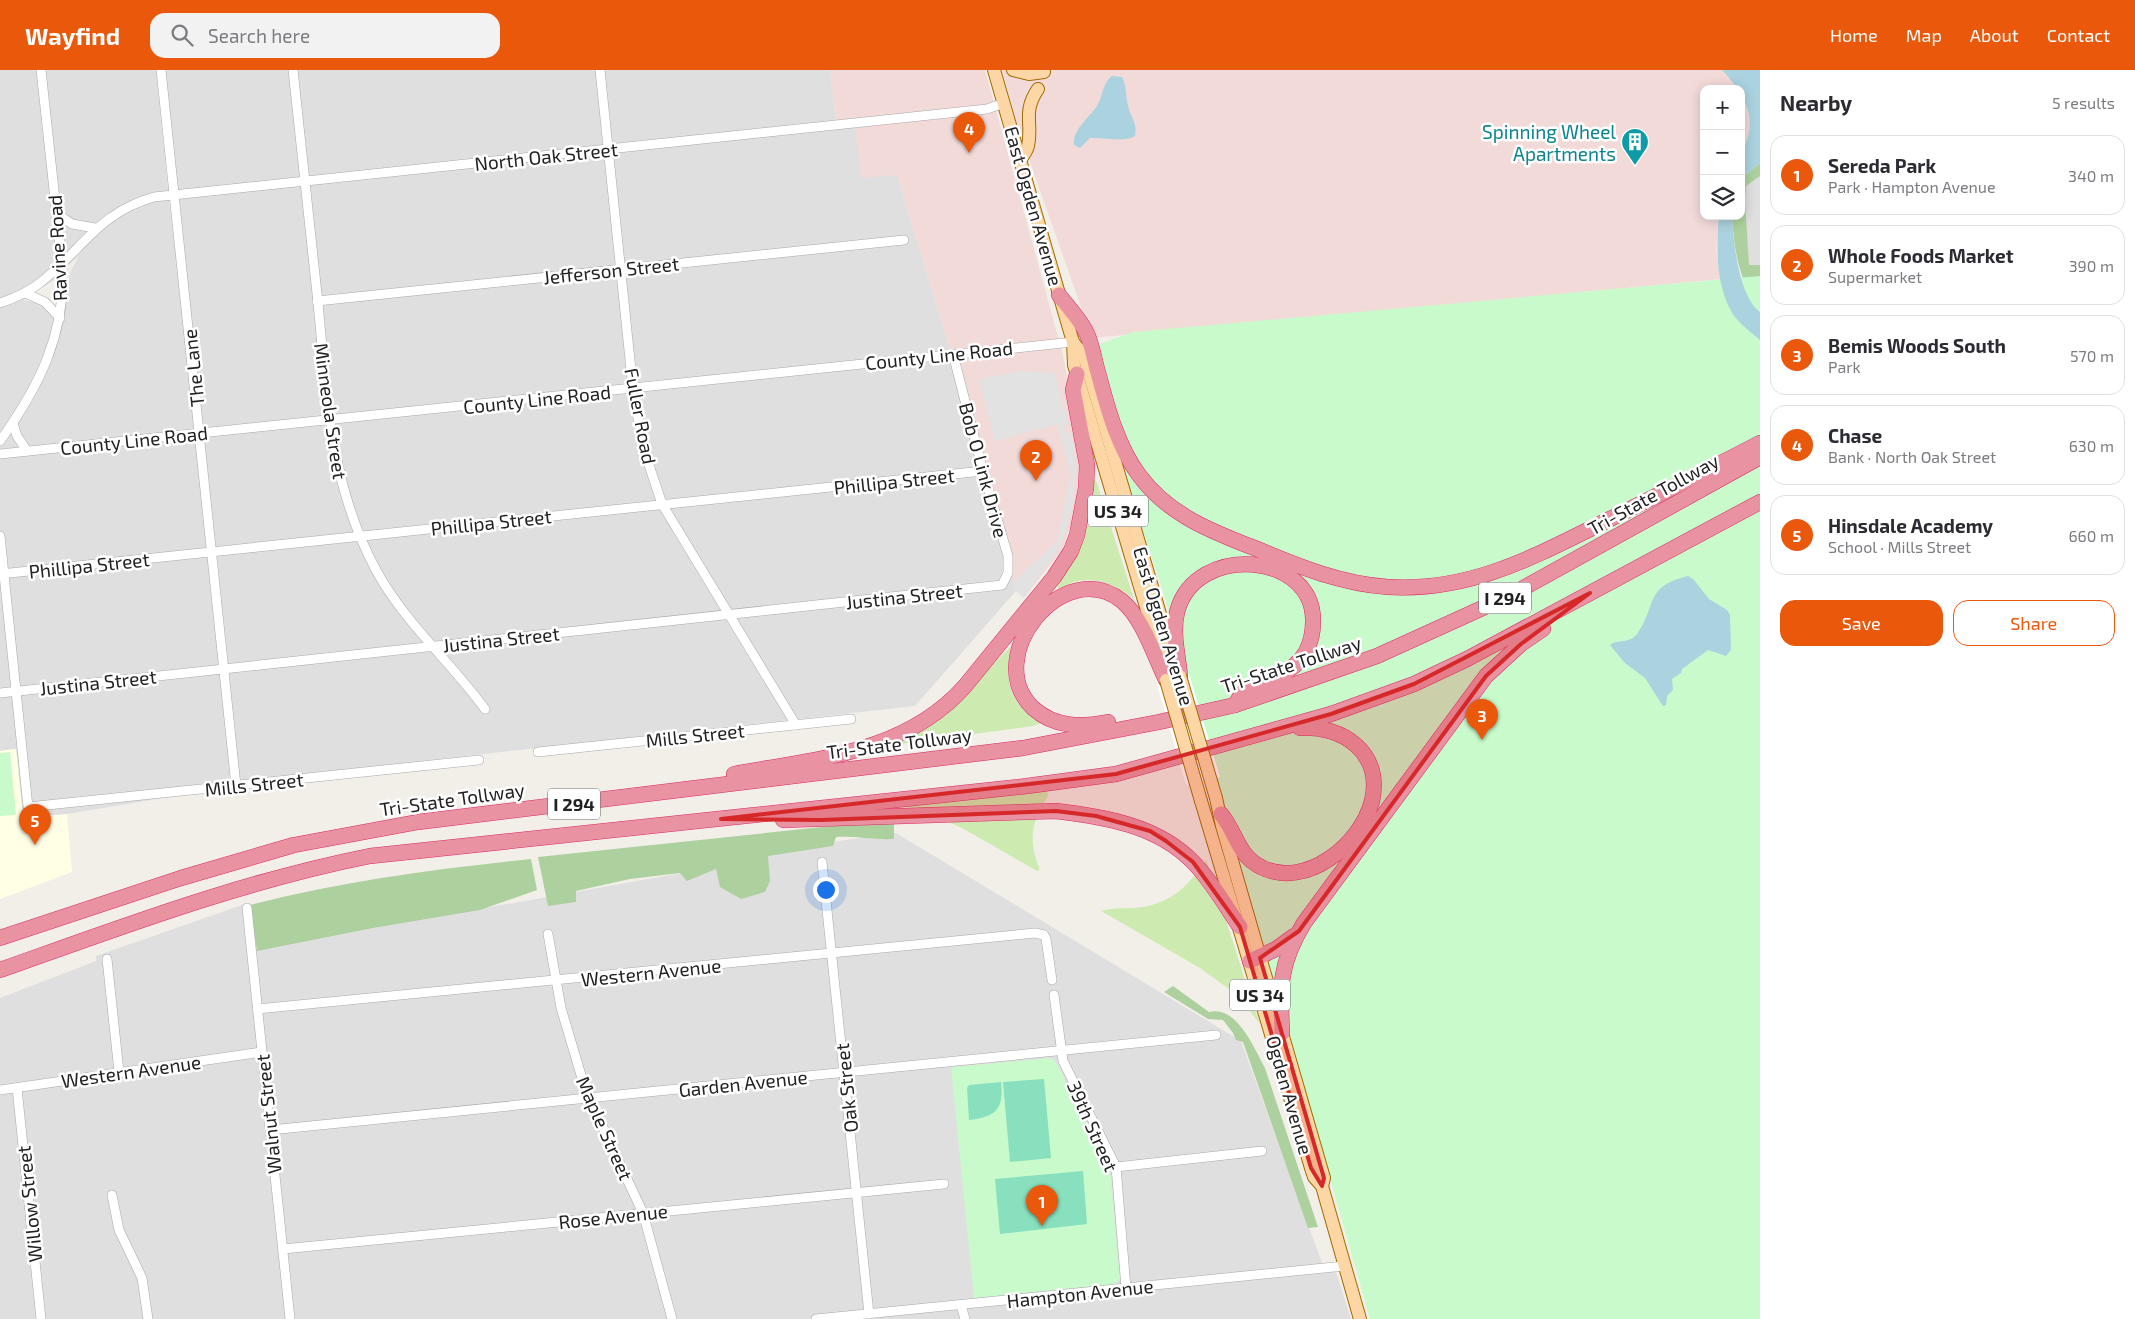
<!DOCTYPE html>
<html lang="en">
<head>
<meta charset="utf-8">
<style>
  body { margin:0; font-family:"Exo 2",sans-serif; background:#f2f2f3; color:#2b2b33 }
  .controls { position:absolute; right:15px; top:15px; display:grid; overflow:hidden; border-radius:10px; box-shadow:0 2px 12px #0003 }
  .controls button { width:45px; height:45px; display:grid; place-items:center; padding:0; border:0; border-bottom:1px solid #e1e1e2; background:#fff; color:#2b2b33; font:25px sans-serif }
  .you { position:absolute; left:825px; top:819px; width:18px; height:18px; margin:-12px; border:4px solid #fff; border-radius:50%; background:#1a73e8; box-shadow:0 0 0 8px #1a73e833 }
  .badge { display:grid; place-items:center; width:32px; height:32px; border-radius:50%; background:#ea580c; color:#fff; font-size:16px; font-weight:700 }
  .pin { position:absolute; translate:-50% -41px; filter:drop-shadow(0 1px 2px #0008) }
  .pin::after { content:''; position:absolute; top:26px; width:18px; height:15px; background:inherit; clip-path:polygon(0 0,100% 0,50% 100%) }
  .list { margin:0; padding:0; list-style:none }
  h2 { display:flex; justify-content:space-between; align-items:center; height:65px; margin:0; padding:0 20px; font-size:21px }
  h2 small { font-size:16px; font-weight:400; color:#7c7c81 }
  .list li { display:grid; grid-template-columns:32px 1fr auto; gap:15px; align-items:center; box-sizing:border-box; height:80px; margin:0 10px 10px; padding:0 10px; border:1px solid #e1e1e2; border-radius:15px }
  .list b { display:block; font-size:19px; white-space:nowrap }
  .list p { margin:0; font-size:16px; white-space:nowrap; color:#7c7c81 }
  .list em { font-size:16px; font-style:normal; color:#7c7c81 }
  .actions { display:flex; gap:10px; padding:15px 20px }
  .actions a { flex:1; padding:11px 0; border:1px solid #ea580c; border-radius:15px; text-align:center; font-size:18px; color:#ea580c }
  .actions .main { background:#ea580c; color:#fff }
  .icon { flex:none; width:28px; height:28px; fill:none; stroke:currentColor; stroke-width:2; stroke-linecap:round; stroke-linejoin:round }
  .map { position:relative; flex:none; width:1760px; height:1249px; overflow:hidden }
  header { display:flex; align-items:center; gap:30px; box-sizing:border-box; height:70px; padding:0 25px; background:#ea580c; color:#fff }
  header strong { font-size:24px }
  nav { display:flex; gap:28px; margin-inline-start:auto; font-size:18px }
  .search { width:350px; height:45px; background:#f2f2f3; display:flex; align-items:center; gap:12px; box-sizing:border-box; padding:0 18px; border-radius:15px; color:#7c7c81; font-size:19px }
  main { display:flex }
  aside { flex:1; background:#fff }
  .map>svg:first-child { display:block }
  .residential { fill:#e0dfdf; fill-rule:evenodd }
  .commercial { fill:#f2dad9 }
  .education { fill:#ffffe5 }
  .grass { fill:#cdebb0 }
  .forest { fill:#add19e }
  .park { fill:#c8facc }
  .pitch { fill:#88e0be }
  .parking { fill:#e2e2e2 }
  .water { fill:#aad3df }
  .pier { fill:#fff }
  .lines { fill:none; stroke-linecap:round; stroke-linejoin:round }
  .minor-casing { stroke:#a9a9a9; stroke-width:10 }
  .primary-casing { stroke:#a06b00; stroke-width:14 }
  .motorway-casing { stroke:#dc2a67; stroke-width:16 }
  .minor { stroke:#fff; stroke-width:9 }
  .primary { stroke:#fcd6a4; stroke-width:12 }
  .motorway { stroke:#e892a2; stroke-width:15 }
  .primary-bridge-casing { stroke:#a06b00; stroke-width:14; stroke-linecap:butt }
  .primary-bridge { stroke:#fcd6a4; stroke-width:12 }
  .marked { fill:#d62828; fill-opacity:0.2; stroke:#d62828; stroke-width:4; stroke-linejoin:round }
  .labels { text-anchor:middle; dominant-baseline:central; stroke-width:5; stroke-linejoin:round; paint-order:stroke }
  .shield { fill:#fff; stroke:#646464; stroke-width:1 }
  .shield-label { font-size:18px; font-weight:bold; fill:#222 }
  .culture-label { font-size:19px; fill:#0d838f; stroke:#fff; text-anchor:end }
  .street-label { font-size:19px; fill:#222; stroke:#fff }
</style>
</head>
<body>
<header>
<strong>Wayfind</strong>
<div class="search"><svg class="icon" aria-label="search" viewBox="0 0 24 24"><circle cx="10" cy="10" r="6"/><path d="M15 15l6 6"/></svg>Search here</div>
<nav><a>Home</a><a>Map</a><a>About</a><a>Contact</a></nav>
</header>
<main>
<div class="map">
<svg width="1760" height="1249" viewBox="0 0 1760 1249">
  <rect width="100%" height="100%" fill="#f2efe9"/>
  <!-- residential -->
  <g class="residential">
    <path d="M0,0H156L169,129L236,667L165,0H830L837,59L855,57L897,105L945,263L1016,521L915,636L241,711L236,716L67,744L23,748L16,679L0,681ZM79,185L70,203L62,258L40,234L23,230L54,210Z"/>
    <polygon points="1760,93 1760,206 1746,207 1732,146 1741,146 1741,109"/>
    <polygon points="896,763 1241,971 1322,1193 1336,1202 1351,1249 0,1249 0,928 96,891 96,886 242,835 249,880 682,803 811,775"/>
  </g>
  <!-- commercial -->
  <g class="commercial">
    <polygon points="830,0 985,0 1063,285 1074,343 1079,393 1076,440 1063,478 1024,528 1016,521 945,263 897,105 861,108 855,57 837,59"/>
    <polygon points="1002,0 1722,0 1739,19 1704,19 1704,146 1719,146 1716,180 1721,209 1092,268 1019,61"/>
    <polygon points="1741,21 1750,32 1758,54 1753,72 1741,84"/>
  </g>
  <!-- education -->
  <polygon class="education" points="16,679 23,748 67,744 72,802 0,829 0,681"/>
  <!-- grass -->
  <g class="grass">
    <path d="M1092,405L1097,413L1134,529C1119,517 1098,507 1078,511C1072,512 1065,516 1059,519L1056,516L1081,474L1090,439Z"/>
    <path d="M1011,576C1004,613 1009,632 1041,653L1033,656L894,675L938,651Z"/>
    <path d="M1046,717L1048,726C1031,751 1028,771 1040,800L1037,801L962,758L920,739L888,734Z"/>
    <path d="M1206,790C1225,844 1241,900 1260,954L1236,924L1200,898L1101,841C1115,837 1129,839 1143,837C1173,832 1190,814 1206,790Z"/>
  </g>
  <!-- forest -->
  <g class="forest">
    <path d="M1760,93V106L1746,116L1745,130L1749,195H1760V242C1740,211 1734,184 1732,146H1741V109Z"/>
    <path d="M879,751L894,754V769C874,770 856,766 836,767L833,776L768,786L770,811L765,822L741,829L720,817L716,799L687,811L680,803L630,809L576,821V832L548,836L538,787Z"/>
    <path d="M531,789L537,820L480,840L373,858L257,881L250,835C343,811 436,799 531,789Z"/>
    <path d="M1173,916L1209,942C1237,935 1254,978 1265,998L1318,1157L1308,1158L1243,972L1236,970L1233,963L1223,950L1208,949L1164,922Z"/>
  </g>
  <!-- park -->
  <g class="park">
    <path d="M1760,206V1249H1370L1181,585C1166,523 1142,464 1126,402C1115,360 1107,317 1097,275L1133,262Z"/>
    <polygon points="10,682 16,745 0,746 0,683"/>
    <polygon points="1051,988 1056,992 1110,1100 1120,1209 1115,1214 974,1228 951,997"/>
  </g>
  <!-- pitch -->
  <g class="pitch">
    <polygon points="1044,1009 1051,1088 1010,1092 1003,1012"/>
    <path d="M1001,1012C1004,1039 996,1047 969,1050L967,1018L969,1015Z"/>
    <polygon points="1083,1101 1087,1154 1000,1164 995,1109"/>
  </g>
  <!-- parking -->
  <polygon class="parking" points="1020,301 1054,303 1068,354 1064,356 1064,360 1071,366 1075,381 1072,385 1076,389 1073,431 1066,460 1058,480 1024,528 1016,521 1014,511 1057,472 1071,404 1057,354 995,371 979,309"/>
  <!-- water -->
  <g class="water">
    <path d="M1722,0H1760V93L1741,109V84C1760,50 1746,26 1722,0Z"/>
    <path d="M1112,6L1122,7C1127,17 1125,25 1128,35C1130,47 1138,53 1135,66C1124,73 1104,67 1090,68L1080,78L1074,75C1072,60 1089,48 1097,36C1103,27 1102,13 1112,6Z"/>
    <path d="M1719,146H1732C1733,171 1739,227 1760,242V270C1750,261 1736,252 1730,239C1716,212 1716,176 1719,146Z"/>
    <path d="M1688,506L1694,510L1709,529L1727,540L1730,545L1731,580L1726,586L1708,580L1682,599L1681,603L1672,609L1673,620L1667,626L1666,635L1663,636L1645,608L1625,593L1610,575C1617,569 1630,574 1637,564C1658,535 1643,517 1688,506Z"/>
  </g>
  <!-- pier -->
  <polygon class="pier" points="1189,604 1220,707 1186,715 1156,611"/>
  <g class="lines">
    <defs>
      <g id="minor">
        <polyline points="161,0 236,716"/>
        <path d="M293,0C301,78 310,155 318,233C327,326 330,415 376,500C404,552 450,591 485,639"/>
        <polyline points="600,0 633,319 643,377 662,434 796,655"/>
        <polyline points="57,144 72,154 95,158"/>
        <polyline points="25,223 45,232 60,248"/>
        <polyline points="317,231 904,170"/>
        <path d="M0,233C15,228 29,222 41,212C83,179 98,143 154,127L987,39L1004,33"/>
        <polyline points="13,353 17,366 27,381"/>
        <path d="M0,371C39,317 67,262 62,194L41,0"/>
        <polyline points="0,384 1073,272"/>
        <polyline points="0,466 28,737 479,690"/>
        <polyline points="0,504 983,401"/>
        <polyline points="0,623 1002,515 1008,503 1008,486 983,401 953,284"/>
        <polyline points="538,682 851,649"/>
        <polyline points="822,792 869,1244"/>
        <polyline points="247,838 290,1249"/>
        <polyline points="548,864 561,938 581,1005 589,1028 643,1143 672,1249"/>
        <polyline points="107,889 119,1002"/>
        <polyline points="1054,925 1063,991 1116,1097 1126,1218"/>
        <polyline points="257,939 1035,863 1044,865 1046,869 1052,910"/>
        <polyline points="17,1018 41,1249"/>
        <polyline points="0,1020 262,982"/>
        <polyline points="270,1060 1216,965"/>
        <polyline points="1116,1097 1262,1081"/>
        <polyline points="112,1125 119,1160 142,1208 148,1249"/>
        <polyline points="283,1179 944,1114"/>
        <polyline points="961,1235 965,1249"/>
        <polyline points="816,1249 1344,1196"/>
      </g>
      <g id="primary">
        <polyline points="994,0 1073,272 1074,295 1160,584"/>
        <polyline points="1013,0 1029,4 1044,2"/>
        <path d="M1020,90C1023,86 1027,81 1028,76C1033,54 1022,42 1038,19"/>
        <polyline points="1073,272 1084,286 1173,588"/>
        <polyline points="1216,728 1222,756 1324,1108 1322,1116"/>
        <polyline points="1201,731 1311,1098 1314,1107 1322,1116 1360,1249"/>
      </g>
      <g id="motorway">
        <path d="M1059,225C1068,237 1081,250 1087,264C1092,275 1094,288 1097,299C1107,335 1116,374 1139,405C1168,445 1213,462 1257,479C1300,497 1342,514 1388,517C1473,522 1537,485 1610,449C1660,424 1710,399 1760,373"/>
        <path d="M1180,606C1178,584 1172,564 1177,542C1195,472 1315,482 1313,552C1313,563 1311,572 1306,582C1297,598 1278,608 1261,615C1257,616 1250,617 1246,620C1242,623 1238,630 1235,635"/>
        <path d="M1108,652C1082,657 1055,658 1033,638C980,587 1064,484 1122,531C1142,547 1155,587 1166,610"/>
        <path d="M734,704C816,689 906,683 965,616L1054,507L1071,481L1077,465L1086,418L1087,395L1073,320L1077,304"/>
        <path d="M1221,744C1236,762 1238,786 1261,797C1306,820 1361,774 1372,731C1383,683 1343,655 1300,658"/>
        <path d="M783,750L1056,741C1105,747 1157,755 1193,792C1211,810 1225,835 1240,857"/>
        <polyline points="0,868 181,808 294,775 418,752 1023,678 1159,652 1235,635 1377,586 1509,526 1760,387"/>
        <polyline points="1250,891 1276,879 1294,866"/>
        <path d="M0,900C124,856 240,812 370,786L1027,716L1116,704L1331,644L1414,614L1467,589L1760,432"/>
        <path d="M1282,963C1280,916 1279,894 1304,853L1486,606L1521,574L1543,559"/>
      </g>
    </defs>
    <!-- minor casing -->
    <use href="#minor" class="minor-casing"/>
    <!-- primary casing -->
    <use href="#primary" class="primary-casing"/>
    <!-- motorway casing -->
    <use href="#motorway" class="motorway-casing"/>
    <!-- minor -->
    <use href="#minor" class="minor"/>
    <!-- primary -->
    <use href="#primary" class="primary"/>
    <!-- motorway -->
    <use href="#motorway" class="motorway"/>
    <defs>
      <g id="primary-bridge">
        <polyline points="1180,606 1216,728"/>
        <polyline points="1166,610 1201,731"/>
      </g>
    </defs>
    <!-- primary-bridge casing -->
    <use href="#primary-bridge" class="primary-bridge-casing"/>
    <!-- primary-bridge -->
    <use href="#primary-bridge" class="primary-bridge"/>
  </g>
  <!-- marked area -->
  <path class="marked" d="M1590,523L1521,574L1486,606L1299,861L1260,888L1324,1108L1322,1116L1311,1098L1240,857L1193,792L1166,771L1150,761L1096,746L1056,741L822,750L721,749L1116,704L1331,644L1414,614Z"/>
  <!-- icons -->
  <defs>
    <symbol id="building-pin" viewBox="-11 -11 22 30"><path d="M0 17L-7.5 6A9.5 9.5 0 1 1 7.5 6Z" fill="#0f9aa8" stroke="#fff"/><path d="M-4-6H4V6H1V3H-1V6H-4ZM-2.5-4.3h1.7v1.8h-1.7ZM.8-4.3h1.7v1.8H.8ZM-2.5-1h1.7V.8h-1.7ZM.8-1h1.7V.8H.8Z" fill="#fff"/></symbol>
  </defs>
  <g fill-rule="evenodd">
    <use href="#building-pin" x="1619" y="56" width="32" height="43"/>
  </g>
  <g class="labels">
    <!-- shield labels -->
    <g class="shield">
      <rect x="1088" y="425.5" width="60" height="31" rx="4"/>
      <rect x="1479" y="512.5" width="52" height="31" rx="4"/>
      <rect x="548" y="718.5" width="52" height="31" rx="4"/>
      <rect x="1230" y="909.5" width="60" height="31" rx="4"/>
    </g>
    <g class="shield-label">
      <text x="1118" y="441">US 34</text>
      <text x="1505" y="528">I 294</text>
      <text x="574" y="734">I 294</text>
      <text x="1260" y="925">US 34</text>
    </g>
    <!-- culture labels -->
    <g class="culture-label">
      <text x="1616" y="61">Spinning Wheel<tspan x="1616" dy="22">Apartments</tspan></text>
    </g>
    <!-- street labels -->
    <g class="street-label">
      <text transform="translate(546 86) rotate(-6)">North Oak Street</text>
      <text transform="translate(1034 136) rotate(74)">East Ogden Avenue</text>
      <text transform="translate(57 178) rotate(-93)">Ravine Road</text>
      <text transform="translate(611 200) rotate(-6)">Jefferson Street</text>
      <text transform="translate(939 285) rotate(-6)">County Line Road</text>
      <text transform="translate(193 298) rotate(-96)">The Lane</text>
      <text transform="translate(537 329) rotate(-6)">County Line Road</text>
      <text transform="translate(331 341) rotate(82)">Minneola Street</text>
      <text transform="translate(641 346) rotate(79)">Fuller Road</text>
      <text transform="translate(134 370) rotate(-6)">County Line Road</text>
      <text transform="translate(984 400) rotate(75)">Bob O Link Drive</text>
      <text transform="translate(894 411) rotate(-6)">Phillipa Street</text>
      <text transform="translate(1653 424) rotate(-29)">Tri-State Tollway</text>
      <text transform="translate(491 452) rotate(-6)">Phillipa Street</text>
      <text transform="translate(89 495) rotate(-6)">Phillipa Street</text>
      <text transform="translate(904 526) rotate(-6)">Justina Street</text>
      <text transform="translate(1164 556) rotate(73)">East Ogden Avenue</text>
      <text transform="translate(501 569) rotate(-6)">Justina Street</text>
      <text transform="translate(1291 594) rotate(-18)">Tri-State Tollway</text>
      <text transform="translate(98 612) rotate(-6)">Justina Street</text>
      <text transform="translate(695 665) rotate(-6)">Mills Street</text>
      <text transform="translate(899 673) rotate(-7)">Tri-State Tollway</text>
      <text transform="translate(254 714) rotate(-6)">Mills Street</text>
      <text transform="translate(452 729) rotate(-8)">Tri-State Tollway</text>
      <text transform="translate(651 902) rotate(-6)">Western Avenue</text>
      <text transform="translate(131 1001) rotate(-8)">Western Avenue</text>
      <text transform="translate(743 1013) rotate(-6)">Garden Avenue</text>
      <text transform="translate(846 1018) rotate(-96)">Oak Street</text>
      <text transform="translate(1290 1025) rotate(74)">Ogden Avenue</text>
      <text transform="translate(268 1044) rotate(-96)">Walnut Street</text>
      <text transform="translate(1093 1056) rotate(66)">39th Street</text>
      <text transform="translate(605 1058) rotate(66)">Maple Street</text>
      <text transform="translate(29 1134) rotate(-96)">Willow Street</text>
      <text transform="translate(613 1146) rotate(-6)">Rose Avenue</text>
      <text transform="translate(1080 1223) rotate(-6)">Hampton Avenue</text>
    </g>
  </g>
</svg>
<div class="controls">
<button>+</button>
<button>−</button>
<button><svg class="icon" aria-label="layers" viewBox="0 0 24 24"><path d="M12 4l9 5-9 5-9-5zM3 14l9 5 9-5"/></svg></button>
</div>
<div class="you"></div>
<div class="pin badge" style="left:1042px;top:1156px">1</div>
<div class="pin badge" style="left:1036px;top:411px">2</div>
<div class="pin badge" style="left:1482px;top:670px">3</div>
<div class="pin badge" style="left:969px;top:83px">4</div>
<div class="pin badge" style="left:35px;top:775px">5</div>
</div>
<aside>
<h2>Nearby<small>5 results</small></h2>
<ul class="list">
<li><span class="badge">1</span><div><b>Sereda Park</b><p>Park · Hampton Avenue</p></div><em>340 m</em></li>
<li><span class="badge">2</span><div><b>Whole Foods Market</b><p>Supermarket</p></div><em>390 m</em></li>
<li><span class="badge">3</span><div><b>Bemis Woods South</b><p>Park</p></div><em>570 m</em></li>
<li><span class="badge">4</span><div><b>Chase</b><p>Bank · North Oak Street</p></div><em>630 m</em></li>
<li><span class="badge">5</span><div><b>Hinsdale Academy</b><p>School · Mills Street</p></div><em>660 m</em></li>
</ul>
<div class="actions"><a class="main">Save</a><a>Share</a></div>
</aside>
</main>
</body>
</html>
